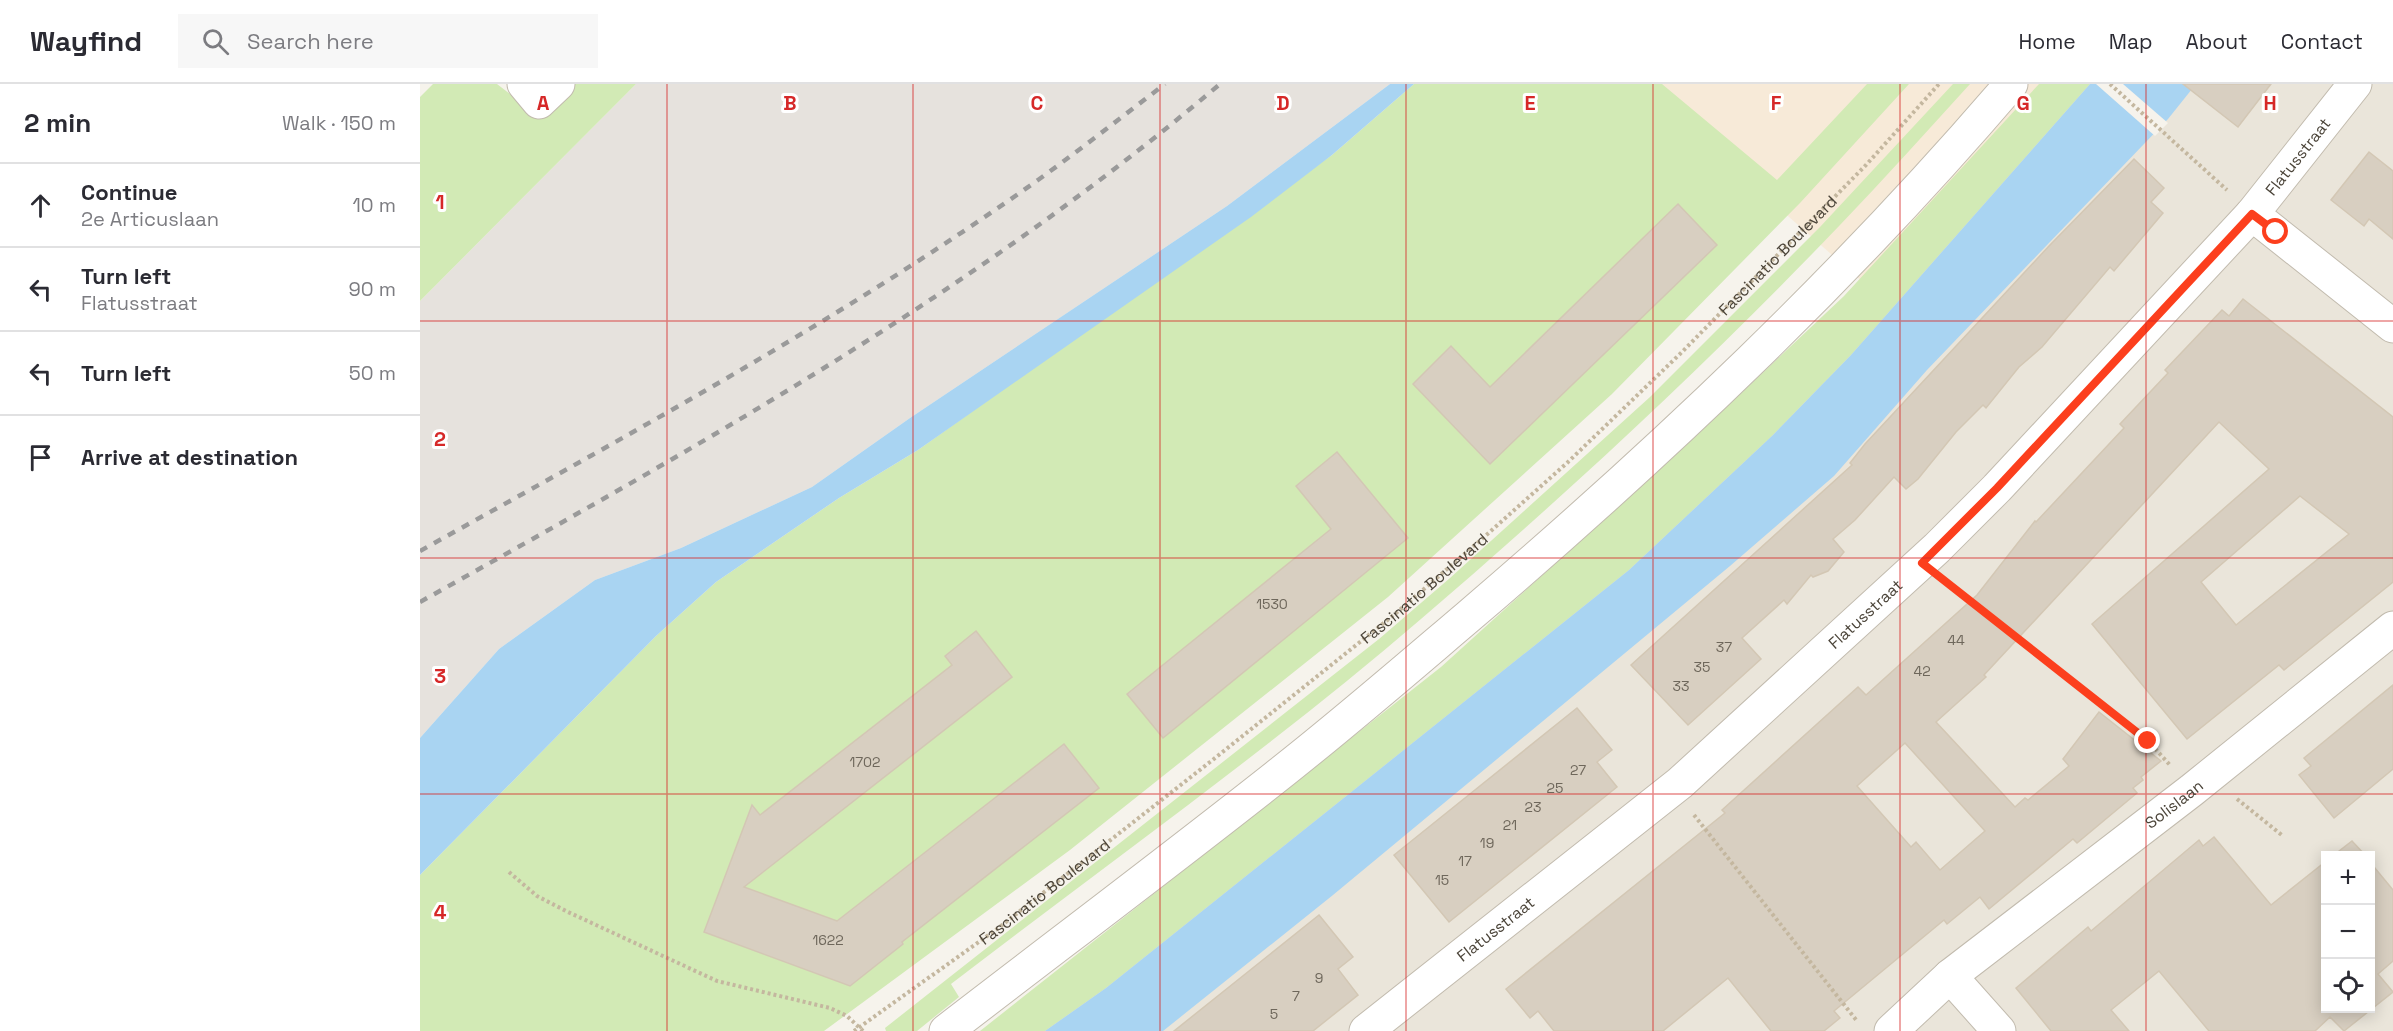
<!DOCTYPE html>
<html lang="en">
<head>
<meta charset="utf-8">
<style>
  body { margin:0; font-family:"Space Grotesk",sans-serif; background:#f7f7f7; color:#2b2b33 }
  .controls { position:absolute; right:18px; bottom:18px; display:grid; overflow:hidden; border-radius:0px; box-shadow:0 3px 15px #0003 }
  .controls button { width:54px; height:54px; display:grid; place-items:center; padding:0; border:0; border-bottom:2px solid #e1e1e2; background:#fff; color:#2b2b33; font:30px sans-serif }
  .stop { position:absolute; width:18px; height:18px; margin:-14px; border:4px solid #fc3f1d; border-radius:50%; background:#fff }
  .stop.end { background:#fc3f1d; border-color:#fff; box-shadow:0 2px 6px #0008 }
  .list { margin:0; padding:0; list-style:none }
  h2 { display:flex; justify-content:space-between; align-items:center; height:78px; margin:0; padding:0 24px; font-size:26px }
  h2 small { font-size:20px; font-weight:400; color:#7c7c81 }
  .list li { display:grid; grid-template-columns:39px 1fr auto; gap:18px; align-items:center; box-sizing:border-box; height:84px; padding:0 24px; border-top:2px solid #e1e1e2 }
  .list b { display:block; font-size:22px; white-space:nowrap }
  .list p { margin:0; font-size:20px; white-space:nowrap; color:#7c7c81 }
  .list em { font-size:20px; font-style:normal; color:#7c7c81 }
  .icon { flex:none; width:33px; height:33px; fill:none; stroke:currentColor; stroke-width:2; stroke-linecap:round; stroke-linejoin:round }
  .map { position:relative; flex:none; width:1973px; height:947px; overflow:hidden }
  header { display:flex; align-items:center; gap:36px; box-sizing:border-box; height:84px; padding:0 30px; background:#fff; border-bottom:2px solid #e1e1e2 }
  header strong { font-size:28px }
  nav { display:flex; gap:33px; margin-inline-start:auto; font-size:21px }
  .search { width:420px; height:54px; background:#f7f7f7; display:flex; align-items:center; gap:15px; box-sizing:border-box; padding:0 21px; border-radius:0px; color:#7c7c81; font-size:22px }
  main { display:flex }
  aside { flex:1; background:#fff }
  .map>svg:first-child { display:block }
  .residential { fill:#eae5da; fill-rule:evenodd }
  .commercial { fill:#f7ead8 }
  .industrial { fill:#e6e2dd }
  .green { fill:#d2eab5 }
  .water { fill:#a9d4f2 }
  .pier { fill:#f6f3ec }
  .building { fill:#d8cfc1; stroke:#d3c7b4; stroke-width:1.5; fill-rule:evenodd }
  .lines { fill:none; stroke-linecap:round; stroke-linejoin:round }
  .minor-casing { stroke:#c2bbae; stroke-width:35 }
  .tertiary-casing { stroke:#c2bbae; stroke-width:35 }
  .path { stroke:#c4b79f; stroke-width:4; stroke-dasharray:3 3; stroke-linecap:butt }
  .minor { stroke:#fff; stroke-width:33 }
  .tertiary { stroke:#fff; stroke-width:33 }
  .rail { stroke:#9a9a9a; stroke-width:4.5; stroke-dasharray:8 8; stroke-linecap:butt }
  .route { stroke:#fc3f1d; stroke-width:8 }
  .grid { fill:none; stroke:#d62828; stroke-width:1.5; stroke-opacity:0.55 }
  .labels { text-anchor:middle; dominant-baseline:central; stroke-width:6; stroke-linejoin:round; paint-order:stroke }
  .number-label { font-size:14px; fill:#6e675b }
  .street-label { font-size:16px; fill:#4b4439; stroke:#fff }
  .grid-label { font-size:20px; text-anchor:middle; font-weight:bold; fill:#d62828; stroke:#fff; stroke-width:6; stroke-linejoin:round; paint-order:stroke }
</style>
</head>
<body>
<header>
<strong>Wayfind</strong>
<div class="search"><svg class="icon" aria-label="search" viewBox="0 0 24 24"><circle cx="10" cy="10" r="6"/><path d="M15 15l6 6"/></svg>Search here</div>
<nav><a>Home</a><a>Map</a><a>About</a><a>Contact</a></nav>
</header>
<main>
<aside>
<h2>2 min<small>Walk · 150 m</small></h2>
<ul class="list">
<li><svg class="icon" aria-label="ahead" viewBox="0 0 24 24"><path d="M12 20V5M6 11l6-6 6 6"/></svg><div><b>Continue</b><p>2e Articuslaan</p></div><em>10 m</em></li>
<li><svg class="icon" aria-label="left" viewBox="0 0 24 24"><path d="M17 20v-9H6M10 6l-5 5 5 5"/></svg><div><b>Turn left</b><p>Flatusstraat</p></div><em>90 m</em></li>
<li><svg class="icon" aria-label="left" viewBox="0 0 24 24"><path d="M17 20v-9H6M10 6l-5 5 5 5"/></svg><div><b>Turn left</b></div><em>50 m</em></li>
<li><svg class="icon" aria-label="arrive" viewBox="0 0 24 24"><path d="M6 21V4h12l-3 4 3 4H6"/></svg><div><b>Arrive at destination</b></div></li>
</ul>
</aside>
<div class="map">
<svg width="1973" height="947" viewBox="0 0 1973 947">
  <rect width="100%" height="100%" fill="#f6f3ec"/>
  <!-- residential -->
  <path class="residential" d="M1640,0H1973V947H576L1270,380ZM1906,772H1950V924H1906Z"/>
  <!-- commercial -->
  <polygon class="commercial" points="1218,0 1640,0 1445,200"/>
  <!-- industrial -->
  <polygon class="industrial" points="216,0 970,0 807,122 490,334 392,403 261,464 175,496 79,565 0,654 0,217"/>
  <!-- green -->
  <g class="green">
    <polygon points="13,0 77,0 94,13 109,0 216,0 0,217 0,13"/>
    <polygon points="994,0 1242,0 1357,96 1447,0 1489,0 1380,119 1192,310 968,513 650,766 404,947 0,947 0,791 236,552 296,498 419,414 498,366 912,71"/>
    <path d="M1533,0H1550C1507,47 1464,95 1420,141C1288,279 1147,410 1001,535C851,664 688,779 531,900L539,913L497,947H466L465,944L959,555L1030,494L1230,313L1400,143Z"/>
    <polygon points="1619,0 1670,0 1431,271 1353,351 1209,486 686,904 625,947 560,947 1021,583 1265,362 1424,212"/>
  </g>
  <!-- water -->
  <g class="water">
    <polygon points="970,0 994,0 912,71 831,133 498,366 419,414 296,498 236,552 0,791 0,654 79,565 175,496 261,464 392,403 490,334 807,122"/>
    <polygon points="1670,0 1776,0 1748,35 1507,286 1414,392 1310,482 913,811 743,947 625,947 686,904 1209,486 1353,351 1431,271"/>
  </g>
  <!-- pier -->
  <polygon class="pier" points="1676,0 1703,0 1748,39 1735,52"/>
  <!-- building -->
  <g class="building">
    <polygon points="1763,0 1851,0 1818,43"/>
    <polygon points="1949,68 1973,87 1973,155 1949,135 1944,142 1911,116"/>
    <polygon points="1714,75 1744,104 1731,118 1743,129 1694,187 1690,183 1622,263 1599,283 1566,324 1563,321 1536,348 1498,395 1486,405 1474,393 1435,436 1413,455 1424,468 1408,487 1393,493 1391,491 1367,520 1364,516 1322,554 1341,575 1268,641 1211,581 1432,381 1430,379 1445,360 1629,162"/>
    <polygon points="1258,120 1297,161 1070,380 993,300 1031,262 1070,303"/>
    <path d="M1823,215L1973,333V498L1864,586L1859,581L1767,655L1672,540L1849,385L1799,338L1564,591L1566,593L1516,638L1595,723L1605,714L1608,716L1649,682L1643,675L1679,628L1741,677L1721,693L1723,696L1713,704L1717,709L1657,759L1653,755L1569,825L1560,813L1527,840L1524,836L1414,927L1420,934L1404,947H1351L1308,894L1243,947H1134L1118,927L1110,934L1086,905L1305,729L1302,726L1438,603L1446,611L1557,511L1615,437L1616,438L1704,344L1700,340L1748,289L1745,286L1802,226L1809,232ZM1880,412L1929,450L1816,541L1781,498ZM1485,659L1565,747L1520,786L1496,758L1491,763L1437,702Z"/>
    <polygon points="917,368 988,454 743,654 707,610 911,445 876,402"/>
    <polygon points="556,547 592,593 324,803 417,837 644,660 679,704 482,858 483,860 430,902 284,848 332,721 340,731 532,581 525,572"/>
    <polygon points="1973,601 1973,685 1914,734 1879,691 1891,682 1884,674"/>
    <polygon points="1157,624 1192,666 1177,678 1197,703 1029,838 974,771"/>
    <polygon points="1794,753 1851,821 1905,778 1905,924 1950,924 1950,778 1973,806 1973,877 1958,890 1973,908 1924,947 1910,933 1895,947 1789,947 1739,887 1691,926 1709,947 1631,947 1596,904 1668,843 1671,847 1779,756 1783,762"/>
    <polygon points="1932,757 1945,771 1914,771"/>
    <polygon points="899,831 933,873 918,885 938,911 893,947 754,947"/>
  </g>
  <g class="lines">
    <defs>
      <g id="minor">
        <polyline points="104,0 119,18 138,0"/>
        <polyline points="1832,130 1973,242"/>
        <polyline points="1530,892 1579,947"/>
        <path id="s2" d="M946,947L1260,699L1517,464L1577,404L1832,130L1935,0"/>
        <path id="s3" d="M1471,947L1530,892L1772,706L1973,544"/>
      </g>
      <path id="tertiary" d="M526,947C640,859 755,773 867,684C929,635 989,583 1049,532C1242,367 1426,193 1591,0"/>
    </defs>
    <!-- minor casing -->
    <use href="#minor" class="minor-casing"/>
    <!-- tertiary casing -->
    <use href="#tertiary" class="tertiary-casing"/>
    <!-- path -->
    <g class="path">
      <polyline points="1690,0 1807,106"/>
      <polyline points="1529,500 1728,657 1750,681"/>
      <polyline points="1817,715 1863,752"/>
      <polyline points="1274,731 1437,937"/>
      <polyline points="89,788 117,812 148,828 297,897 410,924 427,932 443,947"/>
      <path id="s1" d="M434,947L577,845L790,678L975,530L1063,454L1147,379L1262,268L1446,81L1519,0"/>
    </g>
    <!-- minor -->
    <use href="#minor" class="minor"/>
    <!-- tertiary -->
    <use href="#tertiary" class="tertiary"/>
    <!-- rail -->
    <g class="rail">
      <path d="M0,467C210,350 422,235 618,96C661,65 703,32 745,0"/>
      <path d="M0,518C281,361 553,209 800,0"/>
    </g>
  </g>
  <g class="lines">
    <!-- route -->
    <polyline class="route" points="1728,657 1502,479 1577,404 1832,130 1856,148"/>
  </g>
  <!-- grid -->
  <path class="grid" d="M247,0V947M493,0V947M740,0V947M986,0V947M1233,0V947M1480,0V947M1726,0V947M0,237H1973M0,474H1973M0,710H1973"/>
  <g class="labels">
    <!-- number labels -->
    <g class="number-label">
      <text x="852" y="520">1530</text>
      <text x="1536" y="556">44</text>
      <text x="1304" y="563">37</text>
      <text x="1282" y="583">35</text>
      <text x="1502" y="587">42</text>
      <text x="1261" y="602">33</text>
      <text x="445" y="678">1702</text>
      <text x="1158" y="686">27</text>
      <text x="1135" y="704">25</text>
      <text x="1113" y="723">23</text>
      <text x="1090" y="741">21</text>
      <text x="1067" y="759">19</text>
      <text x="1045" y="777">17</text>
      <text x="1022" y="796">15</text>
      <text x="408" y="856">1622</text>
      <text x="899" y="894">9</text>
      <text x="876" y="912">7</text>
      <text x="854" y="930">5</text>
    </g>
    <!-- street labels -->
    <g class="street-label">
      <text stroke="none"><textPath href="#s2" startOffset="1281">Flatusstraat</textPath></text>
      <text stroke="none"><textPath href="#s1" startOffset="1208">Fascinatio Boulevard</textPath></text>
      <text stroke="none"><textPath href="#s1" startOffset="722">Fascinatio Boulevard</textPath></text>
      <text stroke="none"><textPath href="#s2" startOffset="651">Flatusstraat</textPath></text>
      <text stroke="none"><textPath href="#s3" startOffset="363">Solislaan</textPath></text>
      <text stroke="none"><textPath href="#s1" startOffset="236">Fascinatio Boulevard</textPath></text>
      <text stroke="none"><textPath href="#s2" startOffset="165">Flatusstraat</textPath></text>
    </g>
  </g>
  <g class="grid-label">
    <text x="123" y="26">A</text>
    <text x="370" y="26">B</text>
    <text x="617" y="26">C</text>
    <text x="863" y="26">D</text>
    <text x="1110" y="26">E</text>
    <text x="1356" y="26">F</text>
    <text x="1603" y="26">G</text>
    <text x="1850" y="26">H</text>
    <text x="20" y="125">1</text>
    <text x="20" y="362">2</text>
    <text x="20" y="599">3</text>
    <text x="20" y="835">4</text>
  </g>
</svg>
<div class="controls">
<button>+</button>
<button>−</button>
<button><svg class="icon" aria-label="locate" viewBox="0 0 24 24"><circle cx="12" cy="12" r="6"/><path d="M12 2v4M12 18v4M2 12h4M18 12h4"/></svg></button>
</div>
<div class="stop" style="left:1856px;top:148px"></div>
<div class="stop end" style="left:1728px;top:657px"></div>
</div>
</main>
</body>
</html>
